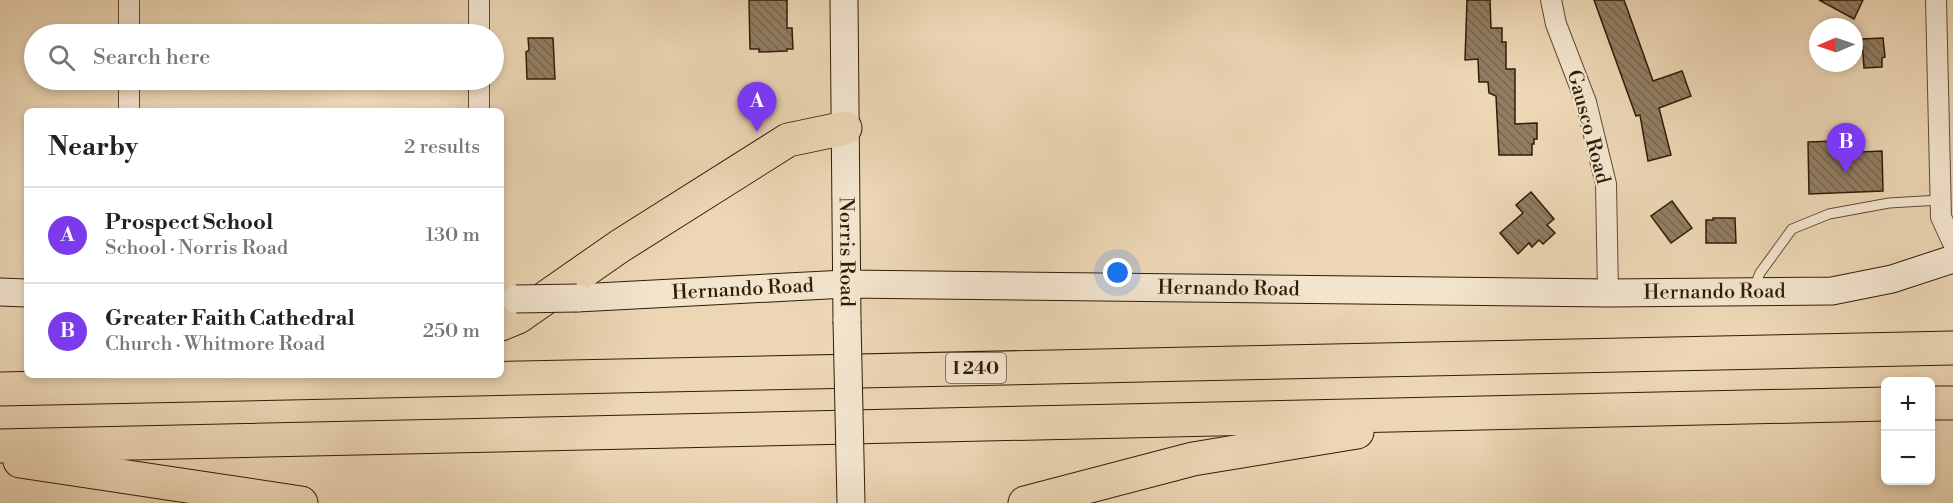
<!DOCTYPE html>
<html lang="en">
<head>
<meta charset="utf-8">
<style>
  body { margin:0; font-family:"Libre Bodoni",serif; background:#f2f2f2; color:#222 }
  .controls { position:absolute; right:18px; bottom:18px; display:grid; overflow:hidden; border-radius:9px; box-shadow:0 3px 9px #0003 }
  .controls button { width:54px; height:54px; display:grid; place-items:center; padding:0; border:0; border-bottom:2px solid #e0e0e0; background:#fff; color:#222; font:30px sans-serif }
  .compass { position:absolute; left:1809px; top:18px; width:54px; height:54px; border-radius:50%; background:#fff; box-shadow:0 3px 9px #0003; rotate:268deg }
  .you { position:absolute; left:1118px; top:273px; width:21px; height:21px; margin:-15px; border:4px solid #fff; border-radius:50%; background:#1a73e8; box-shadow:0 0 0 9px #1a73e833 }
  .badge { display:grid; place-items:center; width:39px; height:39px; border-radius:50%; background:#7c3aed; color:#fff; font-size:20px; font-weight:700 }
  .pin { position:absolute; translate:-50% -50px; filter:drop-shadow(0 2px 3px #0008) }
  .pin::after { content:''; position:absolute; top:32px; width:21px; height:18px; background:inherit; clip-path:polygon(0 0,100% 0,50% 100%) }
  .list { margin:0; padding:0; list-style:none }
  h2 { display:flex; justify-content:space-between; align-items:center; height:78px; margin:0; padding:0 24px; font-size:26px }
  h2 small { font-size:20px; font-weight:400; color:#767676 }
  .list li { display:grid; grid-template-columns:39px 1fr auto; gap:18px; align-items:center; box-sizing:border-box; height:96px; padding:0 24px; border-top:2px solid #e0e0e0 }
  .list b { display:block; font-size:22px; white-space:nowrap }
  .list p { margin:0; font-size:20px; white-space:nowrap; color:#767676 }
  .list em { font-size:20px; font-style:normal; color:#767676 }
  .icon { flex:none; width:33px; height:33px; fill:none; stroke:currentColor; stroke-width:2; stroke-linecap:round; stroke-linejoin:round }
  .map { position:relative; flex:none; width:1953px; height:503px; overflow:hidden }
  .search { position:absolute; background:#fff; box-shadow:0 3px 9px #0003; left:24px; top:24px; width:480px; height:66px; display:flex; align-items:center; gap:15px; box-sizing:border-box; padding:0 21px; border-radius:33px; color:#767676; font-size:22px }
  .panel { position:absolute; background:#fff; box-shadow:0 3px 9px #0003; left:24px; top:108px; width:480px; height:270px; border-radius:9px }
  .map>svg:first-child { display:block }
  .building { fill:url(#building-back-hatch); stroke:#301d07; stroke-width:1.5 }
  .lines { fill:none; stroke-linecap:round; stroke-linejoin:round }
  .lane-casing { stroke:#5f4b32; stroke-width:11 }
  .street-casing { stroke:#5f4b32; stroke-width:22 }
  .secondary-casing { stroke:#301d07; stroke-width:29 }
  .highway-casing { stroke:#301d07; stroke-width:35 }
  .lane { stroke:#f3e4ce; stroke-width:9 }
  .street { stroke:#f3e4ce; stroke-width:20 }
  .secondary { stroke:#f3e4ce; stroke-width:27 }
  .highway { stroke:#ecd6b4; stroke-width:33 }
  .secondary-bridge-casing { stroke:#301d07; stroke-width:29; stroke-linecap:butt }
  .secondary-bridge { stroke:#f3e4ce; stroke-width:27 }
  .labels { text-anchor:middle; dominant-baseline:central; stroke-width:4.5; stroke-linejoin:round; paint-order:stroke }
  .shield { fill:#f3e4ce; stroke:#6a5943; stroke-width:1.5 }
  .shield-label { font-size:18px; font-weight:bold; fill:#301d07 }
  .street-label { font-size:20px; fill:#301d07; stroke:#f3e4ce }
</style>
</head>
<body>
<div class="map">
<svg width="1953" height="503" viewBox="0 0 1953 503">
  <defs>
    <pattern id="building-back-hatch" width="6" height="6" patternUnits="userSpaceOnUse" patternTransform="scale(1.5)"><rect width="6" height="6" fill="#927d61"/><path d="M-1 5l2 2M0 0l6 6M5-1l2 2" fill="none" stroke="#78664e"/></pattern>
  </defs>
  <rect width="100%" height="100%" fill="#ecd6b4"/>
  <filter id="stains"><feTurbulence type="fractalNoise" baseFrequency=".00333" numOctaves="4"/><feColorMatrix values="0 0 0 0 .2 0 0 0 0 .09 0 0 0 0 .02 0 0 0 .5 -.17"/></filter>
  <radialGradient id="worn" r=".72"><stop offset=".6" stop-color="#630" stop-opacity="0"/><stop offset="1" stop-color="#630" stop-opacity=".3"/></radialGradient>
  <!-- building -->
  <g class="building">
    <polygon points="749,0 787,0 787,28 792,28 793,49 787,49 787,51 759,52 759,49 750,49"/>
    <polygon points="1467,0 1490,0 1491,28 1502,28 1502,42 1506,42 1506,69 1515,69 1515,124 1537,123 1537,139 1534,139 1534,144 1532,144 1532,155 1499,155 1496,96 1489,93 1488,82 1479,82 1478,59 1465,60"/>
    <polygon points="1594,0 1624,0 1653,81 1682,71 1691,96 1659,108 1671,155 1648,161 1640,115 1636,116"/>
    <polygon points="1819,0 1863,0 1854,19"/>
    <polygon points="528,38 553,38 555,79 527,79 526,52 529,50"/>
    <polygon points="1883,38 1885,57 1882,58 1882,67 1864,68 1862,39"/>
    <polygon points="1835,141 1836,153 1882,151 1883,191 1809,194 1808,142"/>
    <polygon points="1531,192 1554,219 1547,225 1555,233 1543,244 1539,240 1532,247 1529,243 1518,254 1500,233 1523,213 1516,205"/>
    <polygon points="1672,201 1692,228 1671,243 1651,216"/>
    <polygon points="1713,218 1735,218 1736,243 1706,243 1706,220 1713,220"/>
  </g>
  <g class="lines">
    <defs>
      <polyline id="lane" points="1753,290 1760,273 1792,229 1829,214 1889,203 1940,200"/>
      <g id="street">
        <polyline points="129,0 129,34"/>
        <polyline points="1551,0 1556,24 1586,102 1606,184 1608,293"/>
        <polyline points="1936,0 1941,217 1953,243"/>
        <polyline points="479,34 479,0"/>
        <polyline points="129,80 129,111"/>
        <polyline points="479,111 479,80"/>
      </g>
      <g id="secondary">
        <path id="s1" d="M844,0L847,321"/>
        <polyline points="0,292 27,293"/>
        <path id="s2" d="M577,298L846,284L1608,293L1832,291L1892,279L1953,259"/>
      </g>
      <g id="highway">
        <polyline points="501,324 518,317 620,246 788,140 845,128"/>
        <polyline points="0,389 1953,348"/>
        <polyline points="1930,403 1953,403"/>
        <polyline points="0,446 1886,404"/>
        <polyline points="20,461 301,503"/>
        <polyline points="1025,503 1193,459 1357,432"/>
      </g>
    </defs>
    <!-- lane casing -->
    <use href="#lane" class="lane-casing"/>
    <!-- street casing -->
    <use href="#street" class="street-casing"/>
    <!-- secondary casing -->
    <use href="#secondary" class="secondary-casing"/>
    <!-- highway casing -->
    <use href="#highway" class="highway-casing"/>
    <!-- lane -->
    <use href="#lane" class="lane"/>
    <!-- street -->
    <use href="#street" class="street"/>
    <!-- secondary -->
    <use href="#secondary" class="secondary"/>
    <!-- highway -->
    <use href="#highway" class="highway"/>
    <defs>
      <g id="secondary-bridge">
        <polyline points="516,299 577,298"/>
        <polyline points="847,321 851,503"/>
      </g>
    </defs>
    <!-- secondary-bridge casing -->
    <use href="#secondary-bridge" class="secondary-bridge-casing"/>
    <!-- secondary-bridge -->
    <use href="#secondary-bridge" class="secondary-bridge"/>
  </g>
  <g class="labels">
    <!-- shield labels -->
    <rect class="shield" x="946" y="353" width="60" height="30" rx="4.5"/>
    <g class="shield-label">
      <text x="976" y="368">I 240</text>
    </g>
    <!-- street labels -->
    <g class="street-label">
      <text transform="translate(1588 127) rotate(75)">Gausco Road</text>
      <text stroke="none"><textPath href="#s1" startOffset="252">Norris Road</textPath></text>
      <text stroke="none"><textPath href="#s2" startOffset="166">Hernando Road</textPath></text>
      <text stroke="none"><textPath href="#s2" startOffset="652">Hernando Road</textPath></text>
      <text stroke="none"><textPath href="#s2" startOffset="1138">Hernando Road</textPath></text>
    </g>
  </g>
  <rect width="100%" height="100%" filter="url(#stains)"/>
  <rect width="100%" height="100%" fill="url(#worn)"/>
</svg>
<div class="controls">
<button>+</button>
<button>−</button>
</div>
<svg class="compass" viewBox="-18 -18 36 36"><path d="M0-13l5 13h-10z" fill="#e53935"/><path d="M0 13l5-13h-10z" fill="#767676"/></svg>
<div class="you"></div>
<div class="pin badge" style="left:757px;top:132px">A</div>
<div class="pin badge" style="left:1846px;top:173px">B</div>
<div class="search"><svg class="icon" aria-label="search" viewBox="0 0 24 24"><circle cx="10" cy="10" r="6"/><path d="M15 15l6 6"/></svg>Search here</div>
<section class="panel">
<h2>Nearby<small>2 results</small></h2>
<ul class="list">
<li><span class="badge">A</span><div><b>Prospect School</b><p>School · Norris Road</p></div><em>130 m</em></li>
<li><span class="badge">B</span><div><b>Greater Faith Cathedral</b><p>Church · Whitmore Road</p></div><em>250 m</em></li>
</ul>
</section>
</div>
</body>
</html>
